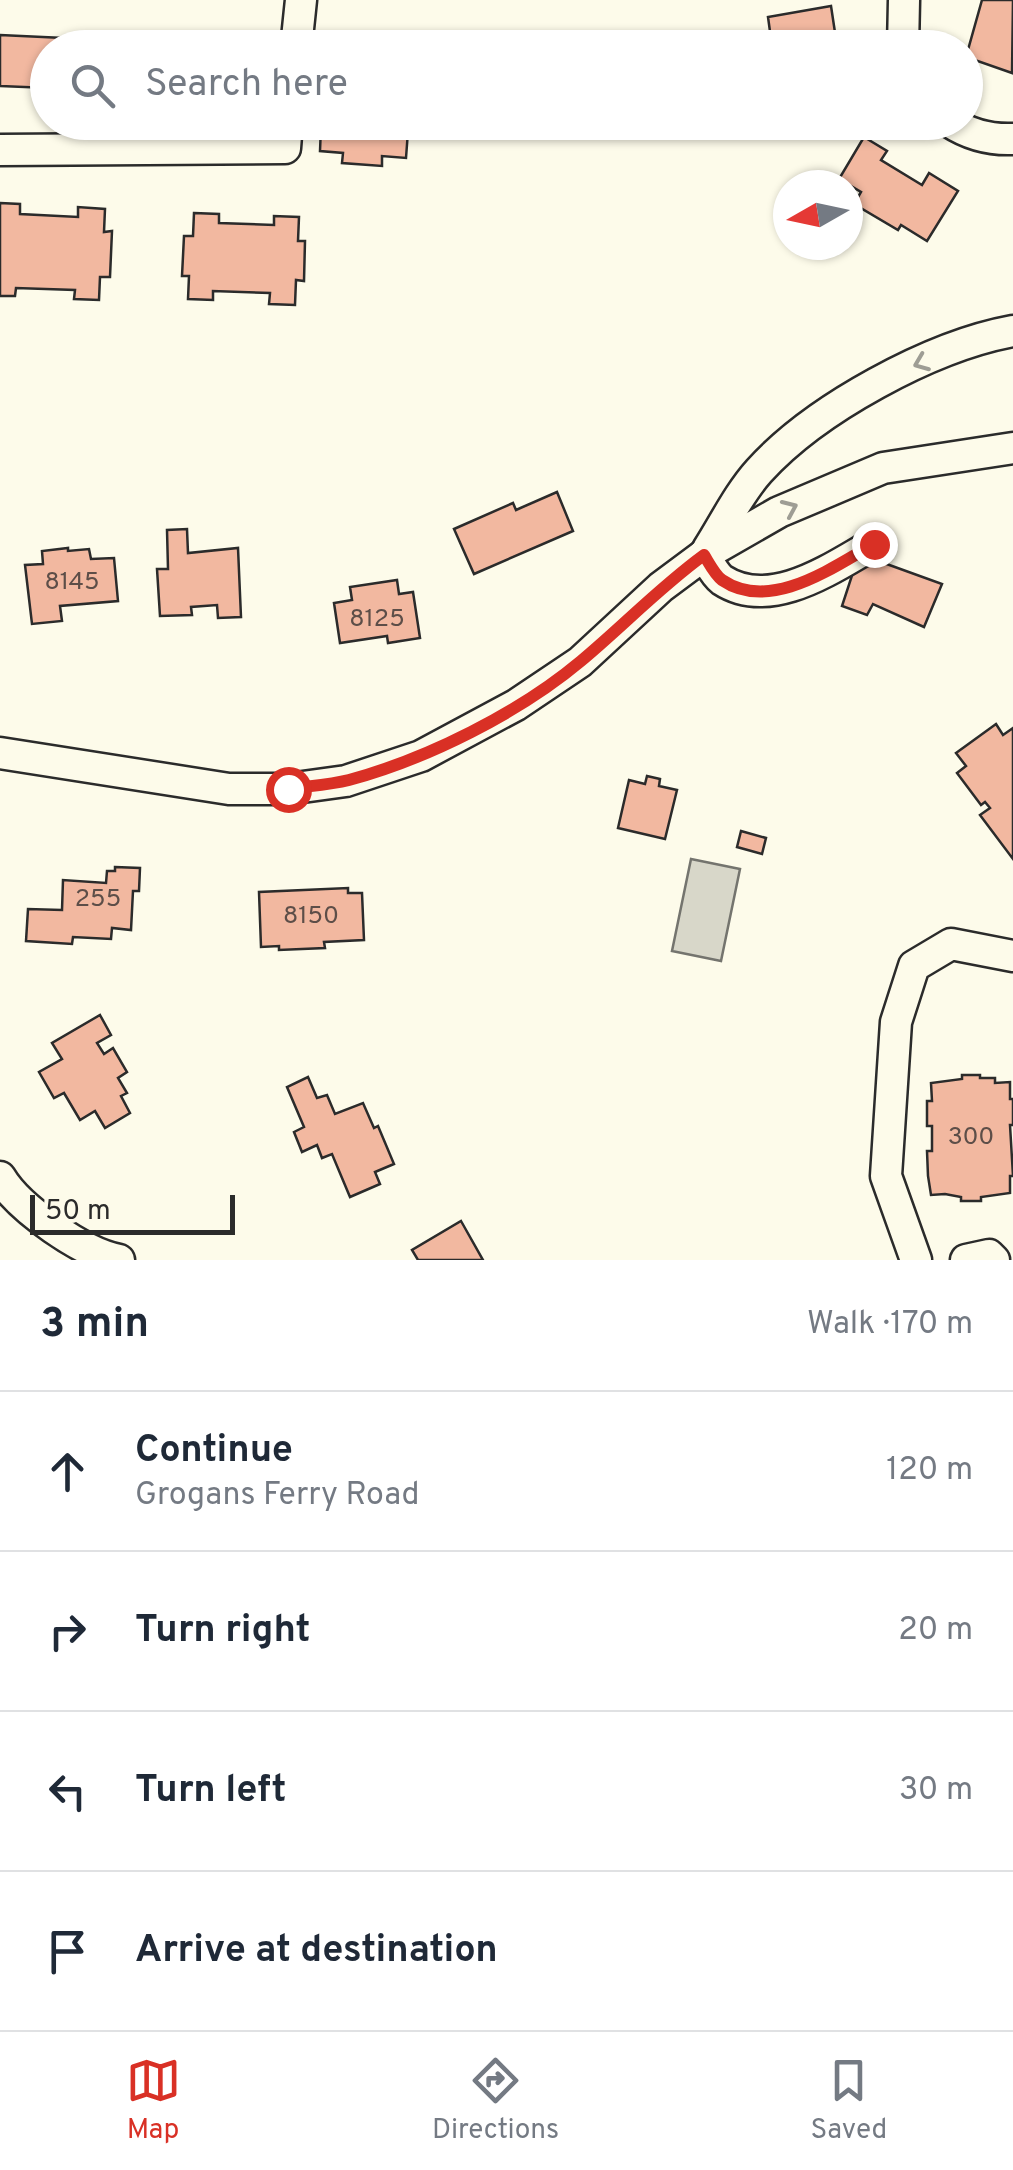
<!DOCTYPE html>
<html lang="en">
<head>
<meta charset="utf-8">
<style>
  body { margin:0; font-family:Overpass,sans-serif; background:#f6f6f7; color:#1f2937 }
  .compass { position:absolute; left:773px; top:170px; width:90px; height:90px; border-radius:50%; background:#fff; box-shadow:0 2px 8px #0004; rotate:261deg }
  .scale { position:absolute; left:30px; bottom:25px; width:205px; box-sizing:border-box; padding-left:10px; border:5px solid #2b2b2b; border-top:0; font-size:28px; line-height:35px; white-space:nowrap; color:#2b2b2b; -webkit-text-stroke:8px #fdfbea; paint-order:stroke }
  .stop { position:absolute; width:30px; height:30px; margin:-22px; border:8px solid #d93025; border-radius:50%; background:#fff }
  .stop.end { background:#d93025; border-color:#fff; box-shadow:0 2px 10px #0008 }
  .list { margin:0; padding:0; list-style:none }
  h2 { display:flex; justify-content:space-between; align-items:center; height:130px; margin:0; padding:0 40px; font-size:42px }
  h2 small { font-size:32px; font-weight:400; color:#747a83 }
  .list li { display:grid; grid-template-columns:65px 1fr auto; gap:30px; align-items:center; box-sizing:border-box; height:160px; padding:0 40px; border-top:2px solid #e0e1e3 }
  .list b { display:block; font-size:38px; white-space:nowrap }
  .list p { margin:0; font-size:32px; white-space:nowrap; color:#747a83 }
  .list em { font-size:32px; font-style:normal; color:#747a83 }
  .icon { flex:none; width:55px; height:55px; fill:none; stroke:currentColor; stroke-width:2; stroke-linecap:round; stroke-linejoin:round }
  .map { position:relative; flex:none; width:1013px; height:1260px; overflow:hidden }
  .search { position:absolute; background:#fff; box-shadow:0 2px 8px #0004; left:30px; right:30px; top:30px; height:110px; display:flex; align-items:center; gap:25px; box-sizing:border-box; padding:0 35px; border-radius:55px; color:#747a83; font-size:38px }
  .sheet { height:770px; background:#fff }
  nav { display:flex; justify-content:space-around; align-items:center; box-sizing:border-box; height:140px; border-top:2px solid #e0e1e3; background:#fff; font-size:28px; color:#747a83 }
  nav a { display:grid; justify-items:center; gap:5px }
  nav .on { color:#d93025 }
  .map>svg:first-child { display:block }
  .water { fill:#d8d7c9; stroke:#74746e; stroke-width:2.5 }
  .building { fill:#f2b8a0; stroke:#2b2b2b; stroke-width:2.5 }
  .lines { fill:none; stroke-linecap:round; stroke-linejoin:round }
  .minor-casing { stroke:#2b2b2b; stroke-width:35 }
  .minor { stroke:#fdfbea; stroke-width:30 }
  .oneway { stroke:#9e9d94 }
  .route { stroke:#d93025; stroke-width:12 }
  .labels { text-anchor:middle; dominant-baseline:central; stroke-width:8; stroke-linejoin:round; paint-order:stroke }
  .number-label { font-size:25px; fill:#5d4e48 }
</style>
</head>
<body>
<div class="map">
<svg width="1013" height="1260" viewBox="0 0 1013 1260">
  <rect width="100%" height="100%" fill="#fdfbea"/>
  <!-- water -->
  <polygon class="water" points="691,859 740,869 721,961 672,951"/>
  <!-- building -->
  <g class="building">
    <polygon points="982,0 1013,0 1012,73 966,57"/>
    <polygon points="831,6 836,39 832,39 834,48 772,46 768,17"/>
    <polygon points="0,35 213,45 213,48 48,48 48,88 0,86"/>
    <polygon points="331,122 402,122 402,130 408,131 406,158 382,156 382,166 342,163 343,153 320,151 321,126 331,126"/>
    <polygon points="864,137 887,151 881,160 922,185 929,173 958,191 927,241 901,225 898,230 854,204 861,192 839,179"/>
    <polygon points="0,203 20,204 20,214 78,217 78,207 105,209 104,232 112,231 110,277 100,277 99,300 74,299 75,290 16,288 15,296 0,296"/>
    <polygon points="194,213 219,214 219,223 274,225 274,216 299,217 298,241 305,241 304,281 296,280 295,305 269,304 270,293 213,291 213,300 188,299 189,276 182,276 184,236 193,236"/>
    <polygon points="557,492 573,531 474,574 454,529 513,503 516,510"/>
    <polygon points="187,529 188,553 238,548 241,617 218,618 217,605 191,607 192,615 160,616 157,569 168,569 167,530"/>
    <polygon points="68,548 68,551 89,549 91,559 114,558 118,601 60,606 62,621 32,624 25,565 43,564 42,551"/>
    <polygon points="859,554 942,584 924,627 873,604 867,615 842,606"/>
    <polygon points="397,580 399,594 413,592 420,638 388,643 387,636 340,643 334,603 352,600 350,587"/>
    <polygon points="996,724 1003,735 1013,728 1013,859 980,815 990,808 985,802 981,805 957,773 966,766 956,753"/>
    <polygon points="647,776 660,779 659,786 677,790 665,839 618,828 629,780 645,784"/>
    <polygon points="741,831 766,838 762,854 737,847"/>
    <polygon points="115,867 140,868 139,891 133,891 131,930 112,928 111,939 73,937 72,944 26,941 28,909 62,910 63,880 106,883 107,871 115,871"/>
    <polygon points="348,888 348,893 362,893 364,940 324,942 325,948 279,950 279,946 261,947 259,892"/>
    <polygon points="100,1015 111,1035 97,1043 104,1054 113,1048 127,1072 118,1078 127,1093 121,1096 130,1113 105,1128 95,1111 80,1120 64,1093 54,1098 39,1072 62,1059 52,1043"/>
    <polygon points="962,1075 980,1075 980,1078 995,1078 995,1083 1010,1082 1010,1099 1013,1099 1013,1125 1010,1125 1013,1176 1010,1176 1010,1193 981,1197 981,1201 961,1201 961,1197 945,1194 931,1195 928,1176 927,1151 932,1151 932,1126 927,1126 927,1101 932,1101 931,1083 962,1079"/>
    <polygon points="308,1077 317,1098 327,1095 335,1114 363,1103 374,1128 378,1126 394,1164 375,1172 380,1184 350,1197 332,1154 322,1158 317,1145 302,1152 294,1132 304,1127 287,1087"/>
    <polygon points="461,1221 483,1260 418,1260 412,1250"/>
  </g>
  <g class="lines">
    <defs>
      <g id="minor">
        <polyline points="296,48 301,0"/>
        <polyline points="903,48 904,0"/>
        <path d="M950,122C970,135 990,140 1013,139"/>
        <polyline points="0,150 285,148 287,122"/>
        <path d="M708,549C724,524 739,493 759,471C815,409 931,346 1013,331"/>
        <path d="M704,555C709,563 715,575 722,580C771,612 833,567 874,544"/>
        <polyline points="0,753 229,789 288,789 346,781 421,756 516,705 580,662 661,587 704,555 779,512 883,468 1013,448"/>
        <path d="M0,1177C19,1209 83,1253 119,1260"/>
        <polyline points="916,1260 886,1176 896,1022 914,966 951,944 1013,956"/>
        <polyline points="966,1260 989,1255 994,1260"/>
      </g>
    </defs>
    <!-- minor casing -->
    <use href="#minor" class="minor-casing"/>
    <!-- minor -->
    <use href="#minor" class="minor"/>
  </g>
  <!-- one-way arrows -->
  <defs><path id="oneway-chevron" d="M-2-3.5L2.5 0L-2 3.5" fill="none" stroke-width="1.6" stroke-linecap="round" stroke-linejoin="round" transform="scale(2.5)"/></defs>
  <g class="oneway">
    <use href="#oneway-chevron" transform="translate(921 363) rotate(158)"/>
    <use href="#oneway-chevron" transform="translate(790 508) rotate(-24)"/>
  </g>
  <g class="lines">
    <!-- route -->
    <path class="route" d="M288,789C308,786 329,785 349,780C427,759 519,713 581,661C623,626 660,587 704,555C709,563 715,575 722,580C770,613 833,567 874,544"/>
  </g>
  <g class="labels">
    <!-- number labels -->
    <g class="number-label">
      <text x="72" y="583">8145</text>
      <text x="377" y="620">8125</text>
      <text x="98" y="900">255</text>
      <text x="311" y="917">8150</text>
      <text x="971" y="1138">300</text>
    </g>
  </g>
</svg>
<svg class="compass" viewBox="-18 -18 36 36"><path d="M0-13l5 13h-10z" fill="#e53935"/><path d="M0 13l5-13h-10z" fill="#747a83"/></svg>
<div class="scale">50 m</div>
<div class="stop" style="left:288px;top:789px"></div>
<div class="stop end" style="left:874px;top:544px"></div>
<div class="search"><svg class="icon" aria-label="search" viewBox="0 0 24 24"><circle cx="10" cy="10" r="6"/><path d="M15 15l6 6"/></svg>Search here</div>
</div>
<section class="sheet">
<h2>3 min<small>Walk · 170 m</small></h2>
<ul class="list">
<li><svg class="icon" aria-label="ahead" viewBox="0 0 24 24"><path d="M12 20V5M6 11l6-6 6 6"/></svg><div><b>Continue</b><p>Grogans Ferry Road</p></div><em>120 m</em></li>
<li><svg class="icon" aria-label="right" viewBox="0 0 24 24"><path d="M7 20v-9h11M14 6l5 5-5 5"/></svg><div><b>Turn right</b></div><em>20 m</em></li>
<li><svg class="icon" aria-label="left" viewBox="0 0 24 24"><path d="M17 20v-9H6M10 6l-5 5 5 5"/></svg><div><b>Turn left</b></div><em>30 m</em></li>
<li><svg class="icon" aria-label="arrive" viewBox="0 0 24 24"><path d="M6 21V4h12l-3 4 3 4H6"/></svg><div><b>Arrive at destination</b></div></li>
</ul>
</section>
<nav>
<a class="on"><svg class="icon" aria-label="map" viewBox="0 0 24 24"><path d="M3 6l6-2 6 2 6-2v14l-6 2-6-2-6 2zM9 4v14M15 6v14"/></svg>Map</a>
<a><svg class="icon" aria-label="directions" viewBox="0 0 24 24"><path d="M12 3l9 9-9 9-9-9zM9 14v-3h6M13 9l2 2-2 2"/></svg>Directions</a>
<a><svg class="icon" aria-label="saved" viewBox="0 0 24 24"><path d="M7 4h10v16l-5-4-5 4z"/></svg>Saved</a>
</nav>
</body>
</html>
